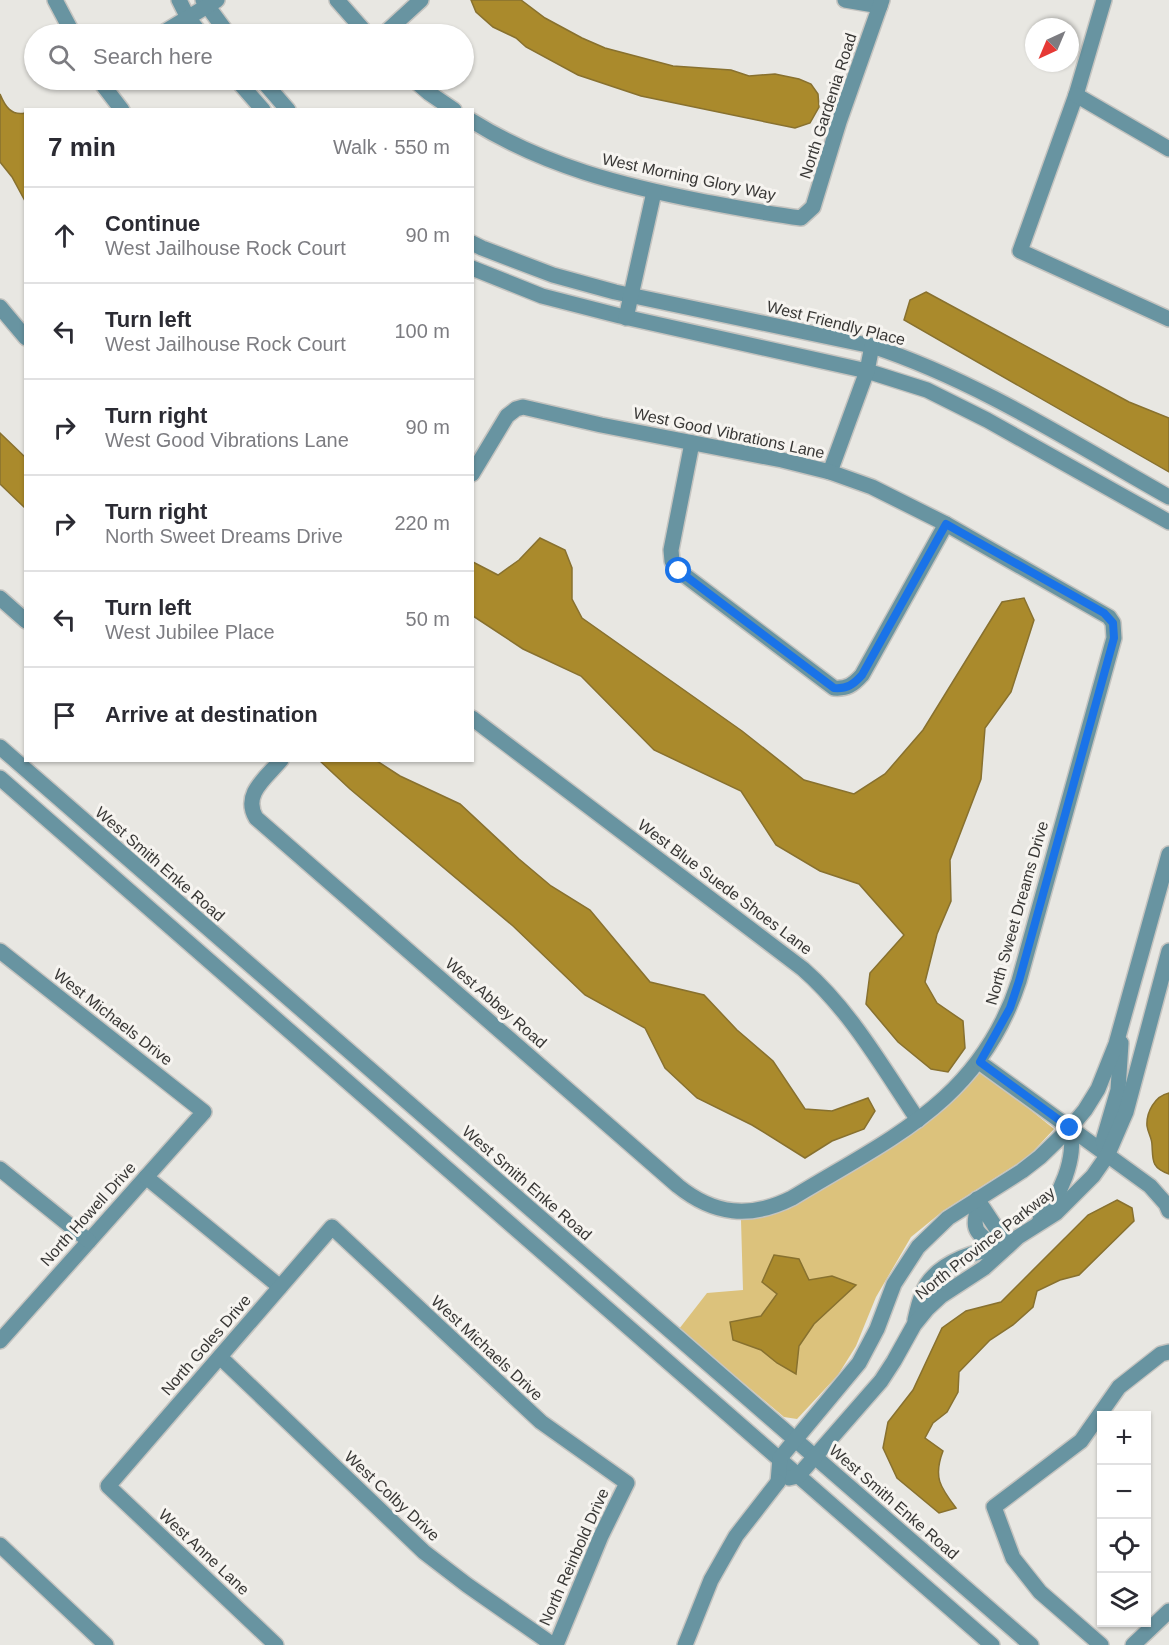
<!DOCTYPE html>
<html lang="en">
<head>
<meta charset="utf-8">
<style>
  body { margin:0; font-family:Helvetica,sans-serif; background:#f7f7f7; color:#2b2b33 }
  .controls { position:absolute; right:18px; bottom:18px; display:grid; overflow:hidden; border-radius:0px; box-shadow:0 2px 4px #0004 }
  .controls button { width:54px; height:54px; display:grid; place-items:center; padding:0; border:0; border-bottom:2px solid #e1e1e2; background:#fff; color:#2b2b33; font:30px sans-serif }
  .compass { position:absolute; left:1025px; top:18px; width:54px; height:54px; border-radius:50%; background:#fff; box-shadow:0 2px 4px #0004; rotate:224deg }
  .stop { position:absolute; width:18px; height:18px; margin:-14px; border:4px solid #1a73e8; border-radius:50%; background:#fff }
  .stop.end { background:#1a73e8; border-color:#fff; box-shadow:0 2px 6px #0008 }
  .list { margin:0; padding:0; list-style:none }
  h2 { display:flex; justify-content:space-between; align-items:center; height:78px; margin:0; padding:0 24px; font-size:26px }
  h2 small { font-size:20px; font-weight:400; color:#7c7c81 }
  .list li { display:grid; grid-template-columns:39px 1fr auto; gap:18px; align-items:center; box-sizing:border-box; height:96px; padding:0 24px; border-top:2px solid #e1e1e2 }
  .list b { display:block; font-size:22px; white-space:nowrap }
  .list p { margin:0; font-size:20px; white-space:nowrap; color:#7c7c81 }
  .list em { font-size:20px; font-style:normal; color:#7c7c81 }
  .icon { flex:none; width:33px; height:33px; fill:none; stroke:currentColor; stroke-width:2; stroke-linecap:round; stroke-linejoin:round }
  .map { position:relative; flex:none; width:1169px; height:1645px; overflow:hidden }
  .search { position:absolute; background:#fff; box-shadow:0 2px 4px #0004; left:24px; top:24px; width:450px; height:66px; display:flex; align-items:center; gap:15px; box-sizing:border-box; padding:0 21px; border-radius:33px; color:#7c7c81; font-size:22px }
  .panel { position:absolute; background:#fff; box-shadow:0 2px 4px #0004; left:24px; top:108px; width:450px; height:654px; border-radius:0px }
  .map>svg:first-child { display:block }
  .green { fill:#dcc27c }
  .water { fill:#aa8a2c; stroke:#88712f; stroke-width:1.5 }
  .lines { fill:none; stroke-linecap:round; stroke-linejoin:round }
  .minor-casing { stroke:#c5c4c0; stroke-width:18 }
  .minor { stroke:#6894a1; stroke-width:15 }
  .route { stroke:#1a73e8; stroke-width:8 }
  .labels { text-anchor:middle; dominant-baseline:central; stroke-width:6; stroke-linejoin:round; paint-order:stroke }
  .street-label { font-size:16px; fill:#393836; stroke:#f6f4f0 }
</style>
</head>
<body>
<div class="map">
<svg width="1169" height="1645" viewBox="0 0 1169 1645">
  <rect width="100%" height="100%" fill="#e8e7e2"/>
  <!-- green -->
  <polygon class="green" points="981,1070 1054,1129 1028,1157 943,1211 911,1237 876,1297 856,1346 838,1375 797,1419 784,1417 679,1329 707,1293 743,1290 741,1220 789,1209 865,1162 946,1108"/>
  <!-- water -->
  <g class="water">
    <polygon points="471,0 521,0 545,18 582,38 605,48 673,66 731,70 749,76 775,74 799,79 811,84 818,94 819,107 810,123 795,128 641,96 578,75 526,47 516,38 493,27 476,12"/>
    <path d="M0,94C5,106 11,116 25,113V201L12,177L0,162Z"/>
    <polygon points="926,292 1129,402 1169,418 1169,472 904,320 910,300"/>
    <polygon points="0,433 25,457 25,508 0,484"/>
    <polygon points="540,538 565,550 572,568 572,599 582,618 742,731 804,780 854,794 885,774 923,730 1002,602 1024,598 1034,620 1011,692 985,728 981,779 950,860 951,901 937,934 925,982 937,1003 963,1021 965,1048 948,1072 931,1069 898,1042 866,1004 870,973 904,935 859,884 820,871 776,845 741,791 654,750 581,676 523,649 473,616 473,562 498,575 519,560"/>
    <polygon points="319,760 377,761 400,776 460,804 519,859 551,886 590,910 650,982 704,995 737,1030 773,1061 805,1109 832,1111 868,1098 875,1111 864,1129 832,1141 805,1158 752,1125 697,1098 665,1068 645,1028 585,995 513,926 350,789"/>
    <path d="M1169,1093V1174C1151,1168 1153,1160 1152,1145C1152,1138 1148,1133 1147,1126C1146,1112 1155,1096 1169,1093Z"/>
    <path d="M1117,1200L1132,1208L1134,1221L1079,1275L1060,1280L1037,1291L1033,1307L1013,1325L990,1340L959,1372L958,1392L947,1412L933,1423L925,1438L943,1451C933,1477 940,1487 956,1508L939,1513L897,1478L883,1448L888,1422L913,1390L942,1328L966,1311L1001,1302L1088,1215Z"/>
    <polygon points="774,1255 799,1259 809,1280 832,1276 856,1285 814,1324 799,1346 796,1374 777,1363 761,1350 733,1340 730,1322 761,1316 777,1294 762,1282"/>
  </g>
  <g class="lines">
    <defs>
      <g id="minor">
        <polyline points="55,0 73,34"/>
        <polyline points="179,0 188,18 201,34"/>
        <polyline points="203,0 228,34"/>
        <polyline points="337,0 367,34"/>
        <polyline points="845,0 880,6"/>
        <polyline points="1104,0 1076,95 1020,251 1169,319"/>
        <polyline points="161,34 217,0"/>
        <polyline points="384,34 421,0"/>
        <polyline points="99,80 122,110"/>
        <polyline points="237,80 263,110"/>
        <polyline points="262,80 288,110"/>
        <polyline points="414,80 429,93 454,110"/>
        <polyline points="1076,95 1169,149"/>
        <path d="M472,121C544,166 623,186 706,202C738,208 769,214 801,218L813,207L839,122L882,0"/>
        <path d="M472,243L482,248L553,275L615,292L872,346C978,381 1073,443 1169,497"/>
        <polyline points="472,268 542,296 620,316 867,371 927,390 987,420 1169,522"/>
        <polyline points="0,307 26,338"/>
        <polyline points="626,318 654,192"/>
        <path d="M692,443L671,550L672,561L679,571L834,688C847,689 853,685 862,675L946,524"/>
        <polyline points="830,472 867,371 872,346"/>
        <polyline points="0,598 26,621"/>
        <path d="M472,718L803,969C851,1011 883,1068 918,1120"/>
        <polyline points="0,747 1031,1645"/>
        <path d="M281,760C266,778 242,794 256,818L678,1186C714,1215 750,1219 792,1198C892,1137 980,1101 1019,981L1114,638L1113,623L1109,617L946,524L872,487L830,472L782,460L601,425L523,407L516,409L507,416L472,474"/>
        <polyline points="0,778 992,1645"/>
        <polyline points="0,951 204,1112 0,1341"/>
        <polyline points="979,1062 1150,1186 1166,1204 1169,1211"/>
        <polyline points="1107,1156 1103,1141 1118,1090 1121,1043"/>
        <polyline points="0,1169 89,1241"/>
        <polyline points="146,1177 280,1287"/>
        <path d="M980,1204C969,1229 977,1234 997,1247"/>
        <path d="M1040,1219C1060,1197 1077,1159 1070,1128"/>
        <path d="M915,1320C918,1308 920,1295 927,1284C944,1259 980,1250 1008,1246L977,1199"/>
        <polyline points="220,1357 424,1552 467,1585 553,1645"/>
        <polyline points="789,1478 798,1476 881,1381 894,1361 914,1325 927,1309 941,1296 984,1268 1018,1237 1056,1213 1093,1176 1107,1156 1126,1112 1169,951"/>
        <polyline points="778,1482 780,1458 859,1363 877,1329 894,1284 918,1247 948,1218 1022,1171 1040,1157 1070,1128 1085,1110 1098,1089 1116,1044 1169,854"/>
        <polyline points="0,1545 106,1645"/>
        <polyline points="276,1645 108,1486 332,1227 541,1422 627,1483 601,1536 556,1645"/>
        <polyline points="685,1645 711,1580 736,1536 778,1482"/>
        <polyline points="1101,1645 1040,1592 1013,1558 994,1507 1081,1441 1119,1387 1161,1354 1169,1352"/>
        <polyline points="1133,1645 1169,1611"/>
      </g>
    </defs>
    <!-- minor casing -->
    <use href="#minor" class="minor-casing"/>
    <!-- minor -->
    <use href="#minor" class="minor"/>
  </g>
  <g class="lines">
    <!-- route -->
    <path class="route" d="M679,571L834,688C847,689 853,685 862,675L946,524L1104,613L1113,623L1114,638L1019,981L1010,1008L980,1062L1070,1128"/>
  </g>
  <g class="labels">
    <!-- street labels -->
    <g class="street-label">
      <text transform="translate(828 106) rotate(-72)">North Gardenia Road</text>
      <text transform="translate(689 177) rotate(12)">West Morning Glory Way</text>
      <text transform="translate(836 323) rotate(14)">West Friendly Place</text>
      <text transform="translate(729 433) rotate(12)">West Good Vibrations Lane</text>
      <text transform="translate(160 864) rotate(41)">West Smith Enke Road</text>
      <text transform="translate(725 887) rotate(37)">West Blue Suede Shoes Lane</text>
      <text transform="translate(1017 913) rotate(-74)">North Sweet Dreams Drive</text>
      <text transform="translate(496 1003) rotate(41)">West Abbey Road</text>
      <text transform="translate(113 1017) rotate(38)">West Michaels Drive</text>
      <text transform="translate(527 1183) rotate(41)">West Smith Enke Road</text>
      <text transform="translate(88 1214) rotate(-48)">North Howell Drive</text>
      <text transform="translate(985 1243) rotate(-38)">North Province Parkway</text>
      <text transform="translate(206 1345) rotate(-49)">North Goles Drive</text>
      <text transform="translate(487 1348) rotate(43)">West Michaels Drive</text>
      <text transform="translate(392 1496) rotate(43)">West Colby Drive</text>
      <text transform="translate(894 1502) rotate(41)">West Smith Enke Road</text>
      <text transform="translate(204 1552) rotate(43)">West Anne Lane</text>
      <text transform="translate(574 1557) rotate(-66)">North Reinbold Drive</text>
    </g>
  </g>
</svg>
<div class="controls">
<button>+</button>
<button>−</button>
<button><svg class="icon" aria-label="locate" viewBox="0 0 24 24"><circle cx="12" cy="12" r="6"/><path d="M12 2v4M12 18v4M2 12h4M18 12h4"/></svg></button>
<button><svg class="icon" aria-label="layers" viewBox="0 0 24 24"><path d="M12 4l9 5-9 5-9-5zM3 14l9 5 9-5"/></svg></button>
</div>
<svg class="compass" viewBox="-18 -18 36 36"><path d="M0-13l5 13h-10z" fill="#e53935"/><path d="M0 13l5-13h-10z" fill="#7c7c81"/></svg>
<div class="stop" style="left:679px;top:571px"></div>
<div class="stop end" style="left:1070px;top:1128px"></div>
<div class="search"><svg class="icon" aria-label="search" viewBox="0 0 24 24"><circle cx="10" cy="10" r="6"/><path d="M15 15l6 6"/></svg>Search here</div>
<section class="panel">
<h2>7 min<small>Walk · 550 m</small></h2>
<ul class="list">
<li><svg class="icon" aria-label="ahead" viewBox="0 0 24 24"><path d="M12 20V5M6 11l6-6 6 6"/></svg><div><b>Continue</b><p>West Jailhouse Rock Court</p></div><em>90 m</em></li>
<li><svg class="icon" aria-label="left" viewBox="0 0 24 24"><path d="M17 20v-9H6M10 6l-5 5 5 5"/></svg><div><b>Turn left</b><p>West Jailhouse Rock Court</p></div><em>100 m</em></li>
<li><svg class="icon" aria-label="right" viewBox="0 0 24 24"><path d="M7 20v-9h11M14 6l5 5-5 5"/></svg><div><b>Turn right</b><p>West Good Vibrations Lane</p></div><em>90 m</em></li>
<li><svg class="icon" aria-label="right" viewBox="0 0 24 24"><path d="M7 20v-9h11M14 6l5 5-5 5"/></svg><div><b>Turn right</b><p>North Sweet Dreams Drive</p></div><em>220 m</em></li>
<li><svg class="icon" aria-label="left" viewBox="0 0 24 24"><path d="M17 20v-9H6M10 6l-5 5 5 5"/></svg><div><b>Turn left</b><p>West Jubilee Place</p></div><em>50 m</em></li>
<li><svg class="icon" aria-label="arrive" viewBox="0 0 24 24"><path d="M6 21V4h12l-3 4 3 4H6"/></svg><div><b>Arrive at destination</b></div></li>
</ul>
</section>
</div>
</body>
</html>
